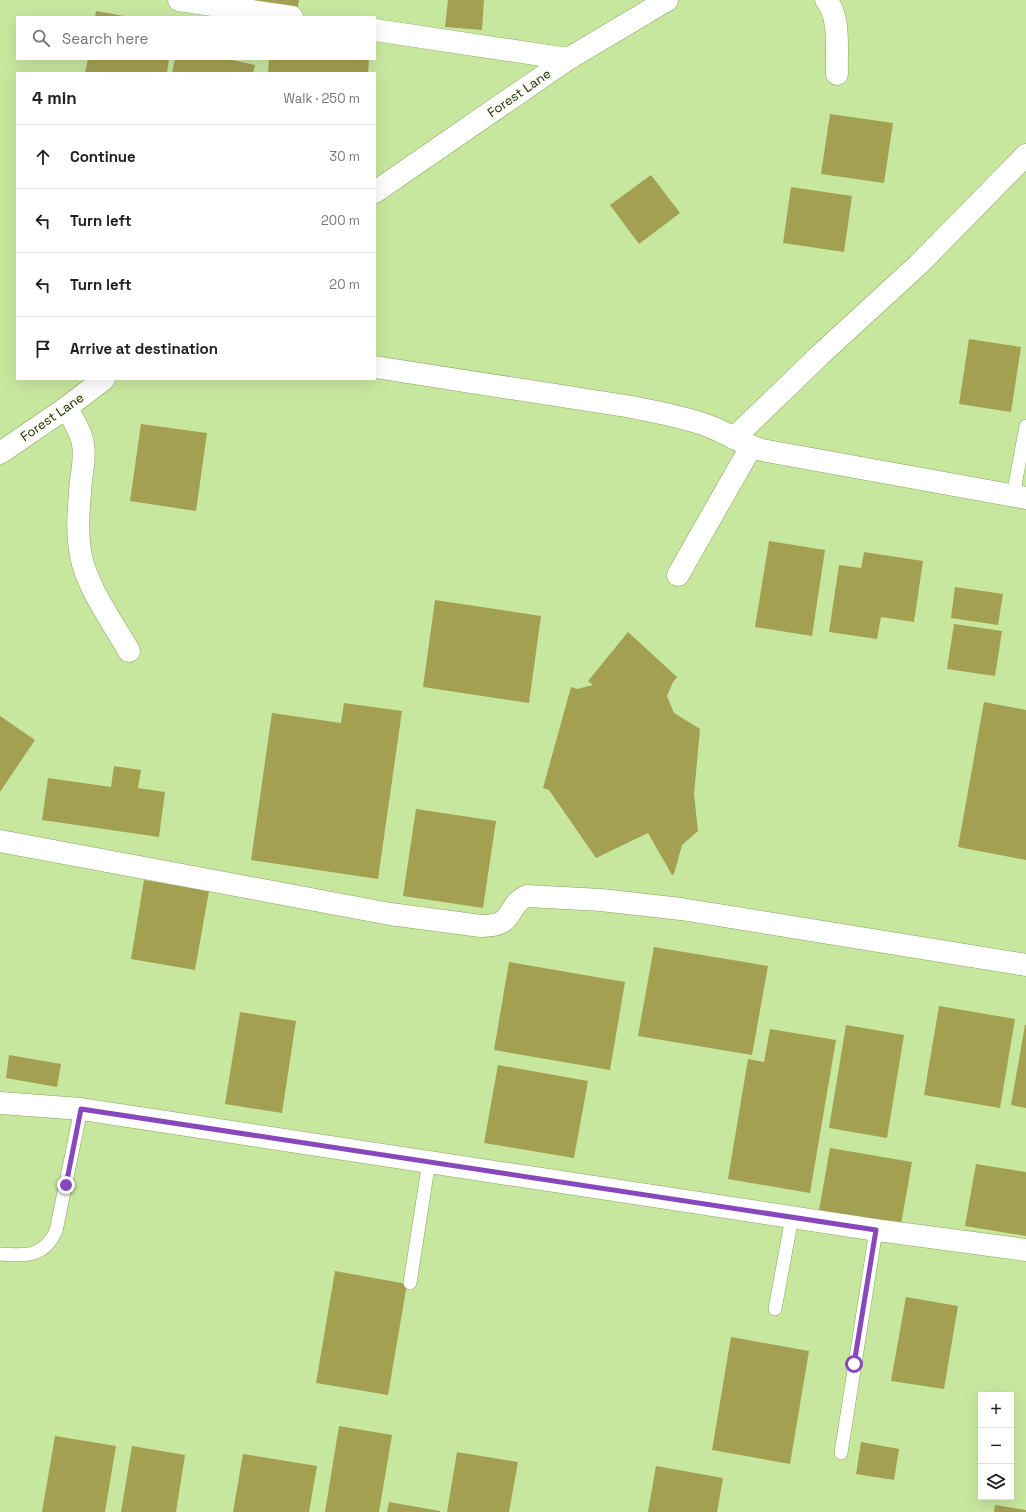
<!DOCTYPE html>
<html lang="en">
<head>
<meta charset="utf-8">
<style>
  body { margin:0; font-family:"Space Grotesk",sans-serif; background:#f2f2f2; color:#202124 }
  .controls { position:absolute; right:12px; bottom:12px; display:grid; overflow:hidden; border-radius:0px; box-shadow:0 4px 16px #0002 }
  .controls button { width:36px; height:36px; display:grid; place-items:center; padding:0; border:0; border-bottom:1px solid #e0e0e0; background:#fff; color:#202124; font:20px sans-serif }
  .stop { position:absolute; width:12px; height:12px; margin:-9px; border:3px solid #8847bc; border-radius:50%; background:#fff }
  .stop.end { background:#8847bc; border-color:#fff; box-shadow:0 1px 4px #0008 }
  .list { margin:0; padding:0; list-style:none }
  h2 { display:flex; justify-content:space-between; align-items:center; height:52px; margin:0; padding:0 16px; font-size:17px }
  h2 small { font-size:13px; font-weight:400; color:#757577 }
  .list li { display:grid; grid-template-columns:26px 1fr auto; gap:12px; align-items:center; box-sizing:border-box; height:64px; padding:0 16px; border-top:1px solid #e0e0e0 }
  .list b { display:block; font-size:15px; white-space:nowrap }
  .list em { font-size:13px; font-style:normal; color:#757577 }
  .icon { flex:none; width:22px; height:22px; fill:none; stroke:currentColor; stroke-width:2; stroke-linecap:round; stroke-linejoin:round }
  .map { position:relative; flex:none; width:1026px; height:1512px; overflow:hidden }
  .search { position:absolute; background:#fff; box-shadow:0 4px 16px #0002; left:16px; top:16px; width:360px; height:44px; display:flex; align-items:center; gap:10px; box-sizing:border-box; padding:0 14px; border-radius:0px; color:#757577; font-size:15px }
  .panel { position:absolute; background:#fff; box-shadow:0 4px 16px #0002; left:16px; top:72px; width:360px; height:308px; border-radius:0px }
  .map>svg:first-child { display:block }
  .building { fill:#a3a052 }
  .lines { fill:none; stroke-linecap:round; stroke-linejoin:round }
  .service-casing { stroke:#88a45e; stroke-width:14 }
  .minor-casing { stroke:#88a45e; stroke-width:23 }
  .service { stroke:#fff; stroke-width:13 }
  .minor { stroke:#fff; stroke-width:22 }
  .route { stroke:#8847bc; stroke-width:5 }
  .labels { text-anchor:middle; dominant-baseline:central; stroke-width:4; stroke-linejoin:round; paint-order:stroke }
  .street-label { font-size:13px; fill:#1b2608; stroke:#f7feef }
</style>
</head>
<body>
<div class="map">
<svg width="1026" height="1512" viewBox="0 0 1026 1512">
  <rect width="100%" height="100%" fill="#c8e79e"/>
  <!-- building -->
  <g class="building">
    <polygon points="247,0 299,0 297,12"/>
    <polygon points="448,0 484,0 482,30 445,27"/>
    <polygon points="96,11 124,16 124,17 95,17"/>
    <polygon points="88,59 169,59 167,73 85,73"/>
    <polygon points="175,59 228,59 255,65 253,73 172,73"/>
    <polygon points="269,59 369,59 368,73 268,73"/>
    <polygon points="830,114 893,123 884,183 821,174"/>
    <polygon points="651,175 680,213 639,244 610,205"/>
    <polygon points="791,187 852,196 844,252 783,243"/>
    <polygon points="969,339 1021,347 1011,412 959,404"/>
    <polygon points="141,424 207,433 196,511 130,501"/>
    <polygon points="769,541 825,550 812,636 755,627"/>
    <polygon points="864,552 923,561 914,622 881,617 877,639 829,632 839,565 861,568"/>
    <polygon points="955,587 1003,594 998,625 951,618"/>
    <polygon points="435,600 541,616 529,703 423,687"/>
    <polygon points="954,624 1002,631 995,676 947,669"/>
    <polygon points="628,632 677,677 673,682 667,696 674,713 700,729 694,794 698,831 682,845 674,874 672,875 648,833 596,858 549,790 543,788 571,687 577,689 593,685 588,681"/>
    <polygon points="984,702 1026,710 1026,860 958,847"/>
    <polygon points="344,703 402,711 378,879 251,860 272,713 341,723"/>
    <polygon points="0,716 35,740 0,792"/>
    <polygon points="114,766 141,770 138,788 165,792 159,837 42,820 48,778 111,787"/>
    <polygon points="416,809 496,821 483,908 403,896"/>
    <polygon points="144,880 209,891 195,970 131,959"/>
    <polygon points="654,947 768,966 752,1055 638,1036"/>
    <polygon points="509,962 625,982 610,1070 494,1050"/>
    <polygon points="939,1006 1015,1019 1000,1108 924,1095"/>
    <polygon points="240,1012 296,1021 282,1113 225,1104"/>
    <polygon points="846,1025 904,1035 887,1138 829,1128"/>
    <polygon points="1025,1025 1026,1025 1026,1108 1011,1105"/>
    <polygon points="770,1029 836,1040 810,1193 728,1179 748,1059 764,1062"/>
    <polygon points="9,1055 61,1064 57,1087 6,1078"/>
    <polygon points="498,1065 588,1081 574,1158 484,1143"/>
    <polygon points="830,1148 912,1162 900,1230 818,1216"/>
    <polygon points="976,1164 1026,1172 1026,1236 965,1226"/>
    <polygon points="335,1271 407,1284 388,1395 316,1383"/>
    <polygon points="906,1297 958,1306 944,1389 891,1381"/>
    <polygon points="731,1337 809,1351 790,1464 712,1450"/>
    <polygon points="339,1426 392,1435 379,1512 325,1512"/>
    <polygon points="55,1436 116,1446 105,1512 42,1512"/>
    <polygon points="861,1442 899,1449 894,1480 856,1474"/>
    <polygon points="132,1446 185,1455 176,1512 121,1512"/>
    <polygon points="457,1452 518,1462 509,1512 447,1512"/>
    <polygon points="243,1454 317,1466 309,1512 233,1512"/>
    <polygon points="656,1466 723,1478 717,1512 648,1512"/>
    <polygon points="389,1502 440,1511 440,1512 387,1512"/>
    <polygon points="995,1505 1026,1510 1026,1512 994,1512"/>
  </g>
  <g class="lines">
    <defs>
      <g id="service">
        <polyline points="1013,496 1026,426"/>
        <path d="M0,1254C26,1256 44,1257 56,1231L81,1109"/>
        <polyline points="410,1283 429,1161"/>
        <polyline points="775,1309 792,1217"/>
        <polyline points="841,1453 876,1230"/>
      </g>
      <g id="minor">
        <polyline points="179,0 292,17"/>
        <path d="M826,0C841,17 836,52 837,74"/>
        <polyline points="375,30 568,59"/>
        <polyline points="375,192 568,59 667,0"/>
        <path d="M375,367L632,407C659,413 686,417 711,427C729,434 744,445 762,450L1026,498"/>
        <path d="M66,408C73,419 81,431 83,444C85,455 83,468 81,480C79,505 76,531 81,556C87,587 113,623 129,651"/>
        <polyline points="734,438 821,354 919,264 1026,155"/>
        <polyline points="0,453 66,408 104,379"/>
        <polyline points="678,575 751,447"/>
        <path d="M0,841L390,914L481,926C518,926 504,906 527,896L601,900L681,909L1026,965"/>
        <polyline points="0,1103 81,1109 876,1230 1026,1250"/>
      </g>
    </defs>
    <!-- service casing -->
    <use href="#service" class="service-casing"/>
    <!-- minor casing -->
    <use href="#minor" class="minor-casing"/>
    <!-- service -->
    <use href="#service" class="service"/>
    <!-- minor -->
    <use href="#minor" class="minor"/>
  </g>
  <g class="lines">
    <!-- route -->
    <polyline class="route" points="66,1185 81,1109 876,1230 854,1364"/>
  </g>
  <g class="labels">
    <!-- street labels -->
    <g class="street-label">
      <text transform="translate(519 93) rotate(-35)">Forest Lane</text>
      <text transform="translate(52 417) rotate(-35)">Forest Lane</text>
    </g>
  </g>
</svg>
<div class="controls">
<button>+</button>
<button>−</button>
<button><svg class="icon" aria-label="layers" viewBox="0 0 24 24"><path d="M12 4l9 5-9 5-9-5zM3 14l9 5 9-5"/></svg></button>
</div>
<div class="stop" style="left:854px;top:1364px"></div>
<div class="stop end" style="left:66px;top:1185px"></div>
<div class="search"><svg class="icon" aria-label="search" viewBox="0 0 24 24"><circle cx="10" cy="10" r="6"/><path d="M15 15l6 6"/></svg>Search here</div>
<section class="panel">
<h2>4 min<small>Walk · 250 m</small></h2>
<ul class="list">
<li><svg class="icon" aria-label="ahead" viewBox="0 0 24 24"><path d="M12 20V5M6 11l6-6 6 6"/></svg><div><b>Continue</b></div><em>30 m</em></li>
<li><svg class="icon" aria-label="left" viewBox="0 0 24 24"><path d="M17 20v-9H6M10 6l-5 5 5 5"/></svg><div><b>Turn left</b></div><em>200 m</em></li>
<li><svg class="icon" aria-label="left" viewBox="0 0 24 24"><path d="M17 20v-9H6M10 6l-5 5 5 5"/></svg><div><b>Turn left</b></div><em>20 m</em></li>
<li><svg class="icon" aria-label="arrive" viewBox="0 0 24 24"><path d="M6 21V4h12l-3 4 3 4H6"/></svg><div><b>Arrive at destination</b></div></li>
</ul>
</section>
</div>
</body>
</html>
